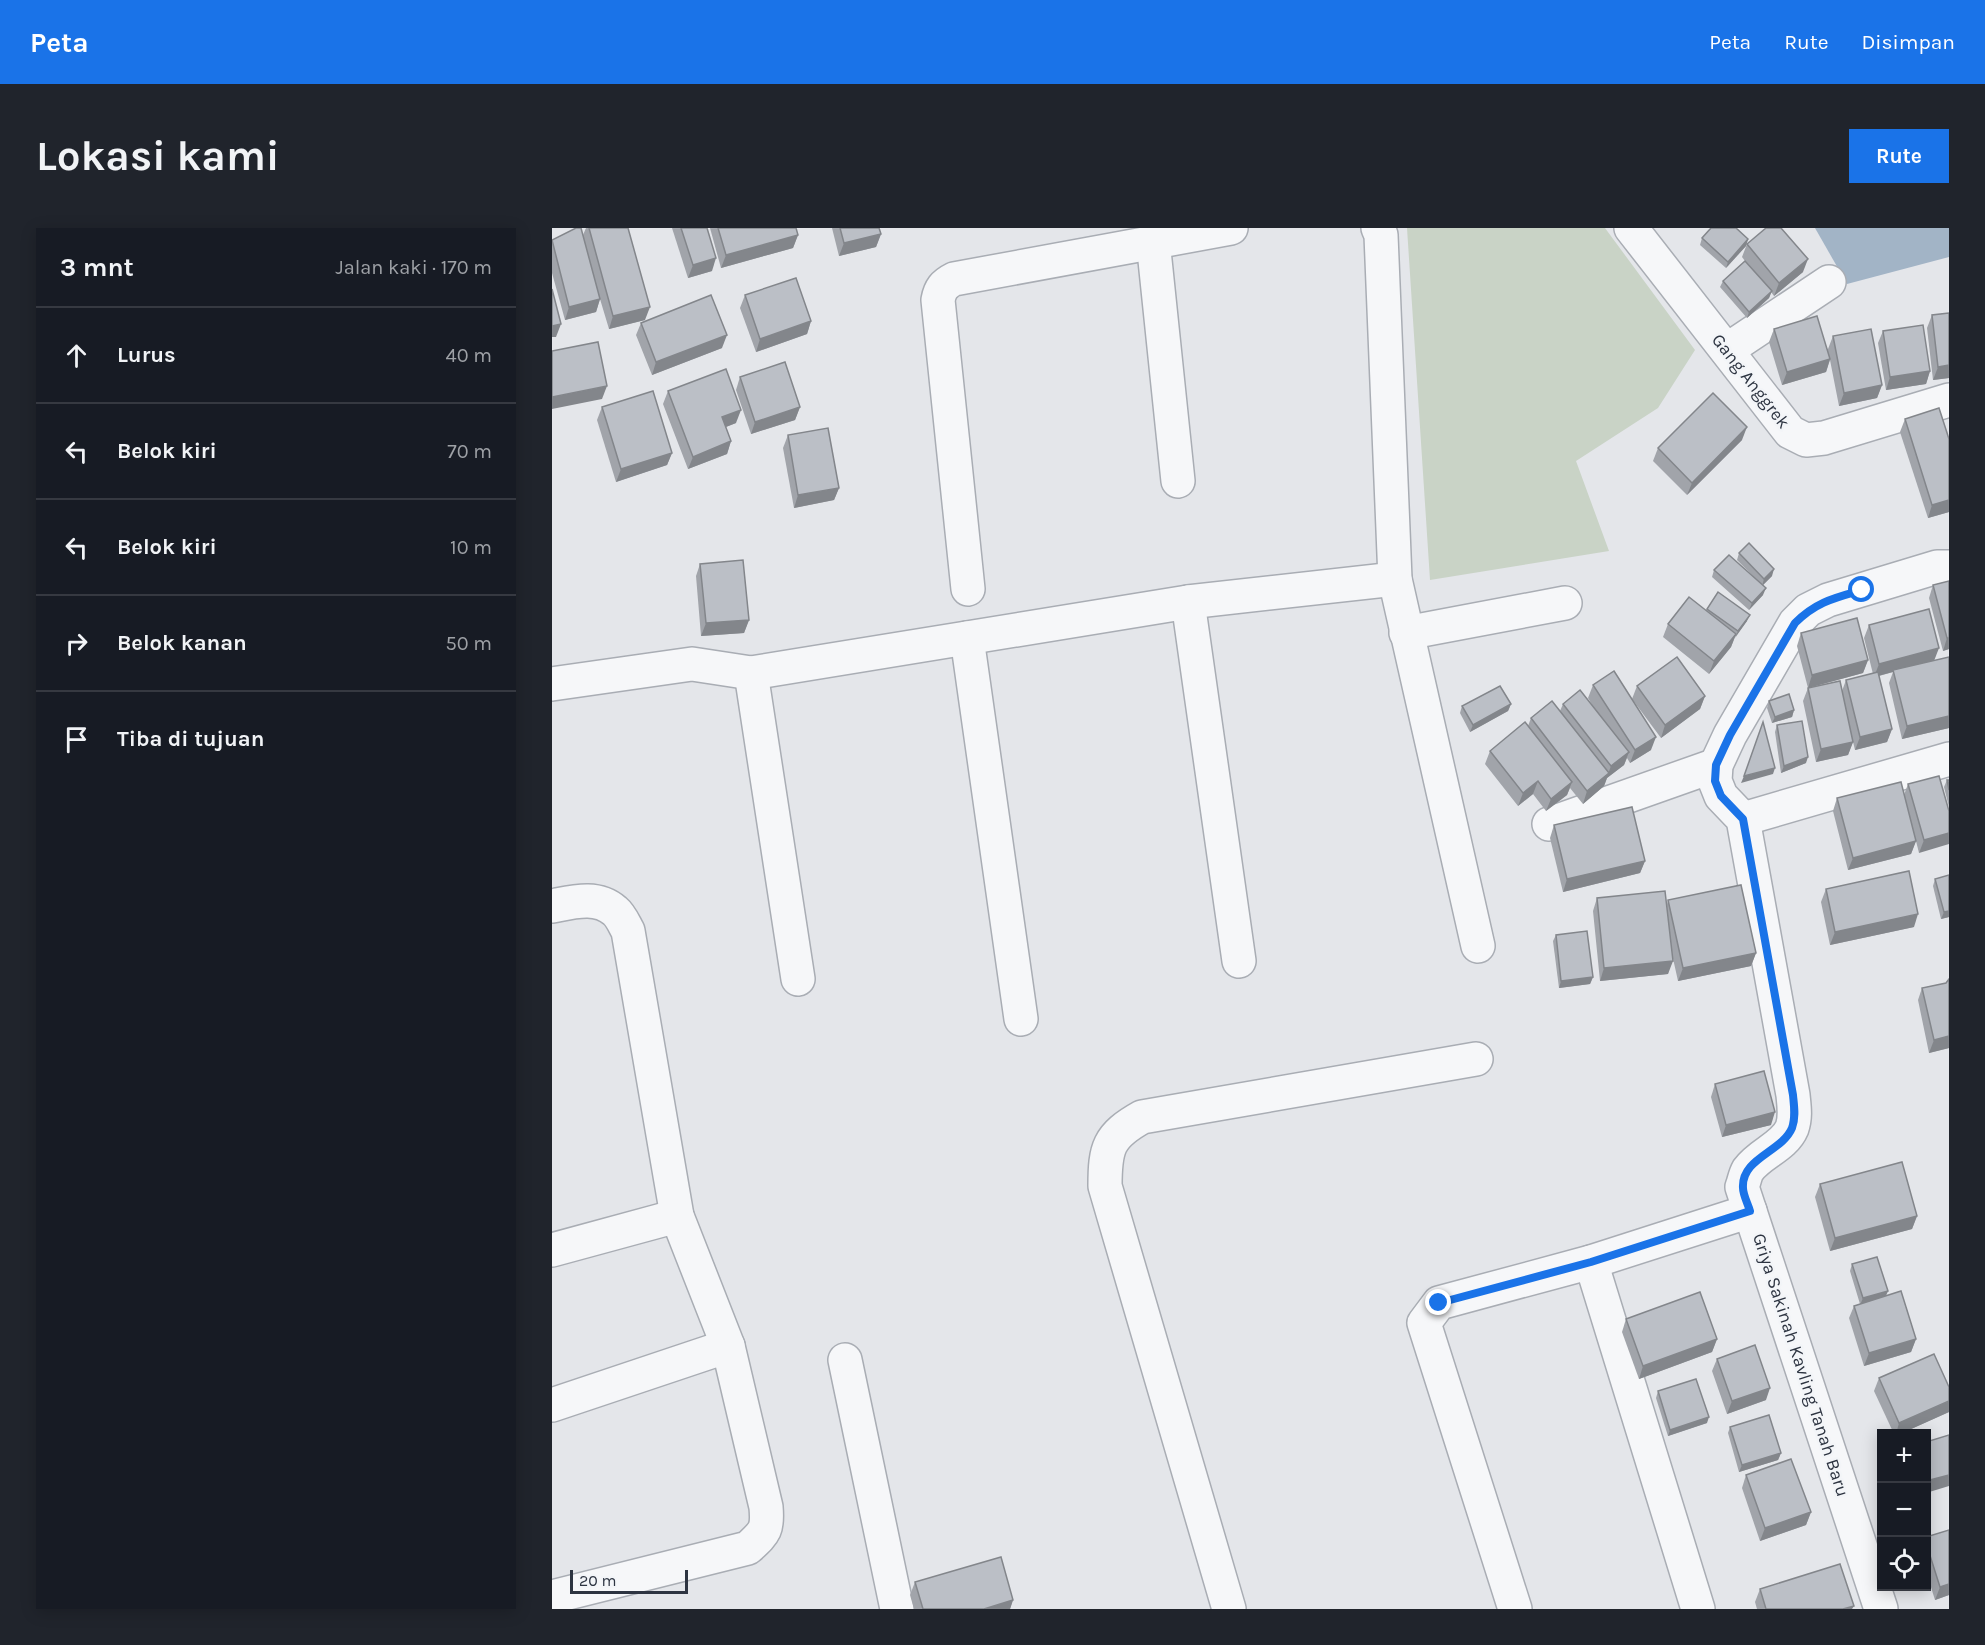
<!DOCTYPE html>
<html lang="id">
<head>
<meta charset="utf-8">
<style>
  body { margin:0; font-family:Karla,sans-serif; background:#20242c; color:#f1f3f6 }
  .controls { position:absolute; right:18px; bottom:18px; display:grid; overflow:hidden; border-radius:0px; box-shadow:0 3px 15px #0003 }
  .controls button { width:54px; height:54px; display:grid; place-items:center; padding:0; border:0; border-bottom:2px solid #363941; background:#171b24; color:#f1f3f6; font:30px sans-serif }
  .scale { position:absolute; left:18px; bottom:15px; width:118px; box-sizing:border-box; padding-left:6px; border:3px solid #2d3441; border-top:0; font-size:16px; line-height:21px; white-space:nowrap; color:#2d3441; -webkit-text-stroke:4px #f3f5f8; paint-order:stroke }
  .stop { position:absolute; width:18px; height:18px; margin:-14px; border:4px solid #1a73e8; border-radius:50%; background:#fff }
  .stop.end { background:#1a73e8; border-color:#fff; box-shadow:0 2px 6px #0008 }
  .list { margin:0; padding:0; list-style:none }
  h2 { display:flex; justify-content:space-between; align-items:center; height:78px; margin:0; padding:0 24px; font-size:26px }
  h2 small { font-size:20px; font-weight:400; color:#9ea1a6 }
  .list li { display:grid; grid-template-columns:39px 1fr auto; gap:18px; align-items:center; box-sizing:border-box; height:96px; padding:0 24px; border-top:2px solid #363941 }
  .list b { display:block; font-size:22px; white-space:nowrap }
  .list em { font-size:20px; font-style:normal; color:#9ea1a6 }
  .icon { flex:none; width:33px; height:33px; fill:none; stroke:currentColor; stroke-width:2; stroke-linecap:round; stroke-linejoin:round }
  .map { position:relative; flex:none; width:1397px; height:1381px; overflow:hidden; border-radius:0px }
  header { display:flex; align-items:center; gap:36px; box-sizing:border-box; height:84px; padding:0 30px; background:#1a73e8; color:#fff }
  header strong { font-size:28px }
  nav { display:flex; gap:33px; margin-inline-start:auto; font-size:21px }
  .intro { display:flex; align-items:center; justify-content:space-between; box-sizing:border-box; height:144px; padding:0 36px }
  h1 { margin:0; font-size:42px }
  .button { padding:15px 27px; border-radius:0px; background:#1a73e8; color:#fff; font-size:21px; font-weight:700 }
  main { display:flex; gap:36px; padding:0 36px }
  aside { flex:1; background:#171b24; border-radius:0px; box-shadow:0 3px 15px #0003 }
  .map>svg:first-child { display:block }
  .green { fill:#c9d3c6 }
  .water { fill:#a2b4c6 }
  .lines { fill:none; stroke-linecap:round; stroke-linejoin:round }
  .minor-casing { stroke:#a9adb4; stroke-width:36 }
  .minor { stroke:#f6f7f9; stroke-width:33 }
  .wall { fill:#a1a4aa }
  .shaded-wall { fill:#83868b }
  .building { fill:#bbbfc6; stroke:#83868b; stroke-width:1.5 }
  .route { stroke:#1a73e8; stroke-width:8 }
  .labels { text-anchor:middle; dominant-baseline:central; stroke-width:5; stroke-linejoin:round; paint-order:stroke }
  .street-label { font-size:18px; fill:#2d3441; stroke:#f3f5f8 }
</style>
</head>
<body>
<header>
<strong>Peta</strong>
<nav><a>Peta</a><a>Rute</a><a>Disimpan</a></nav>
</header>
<div class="intro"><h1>Lokasi kami</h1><a class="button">Rute</a></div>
<main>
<aside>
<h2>3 mnt<small>Jalan kaki · 170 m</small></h2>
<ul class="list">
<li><svg class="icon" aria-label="ahead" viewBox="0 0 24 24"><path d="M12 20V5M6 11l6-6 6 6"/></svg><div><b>Lurus</b></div><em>40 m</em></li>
<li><svg class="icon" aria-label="left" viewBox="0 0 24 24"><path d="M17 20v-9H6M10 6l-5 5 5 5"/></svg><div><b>Belok kiri</b></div><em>70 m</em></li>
<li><svg class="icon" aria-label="left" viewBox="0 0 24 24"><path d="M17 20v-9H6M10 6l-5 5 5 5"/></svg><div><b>Belok kiri</b></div><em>10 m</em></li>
<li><svg class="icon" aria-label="right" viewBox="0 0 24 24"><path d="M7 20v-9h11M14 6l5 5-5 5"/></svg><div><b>Belok kanan</b></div><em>50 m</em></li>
<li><svg class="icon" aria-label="arrive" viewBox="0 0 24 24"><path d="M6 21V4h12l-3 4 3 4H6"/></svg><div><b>Tiba di tujuan</b></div></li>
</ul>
</aside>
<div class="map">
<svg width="1397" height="1381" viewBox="0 0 1397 1381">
  <rect width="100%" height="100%" fill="#e4e6ea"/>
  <!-- green -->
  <polygon class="green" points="855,0 1053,0 1143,122 1106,180 1024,233 1057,323 878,352"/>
  <!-- water -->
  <polygon class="water" points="1263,0 1397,0 1397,29 1295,56"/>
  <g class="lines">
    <defs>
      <g id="minor">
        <polyline points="826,0 829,7 843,351 926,718"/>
        <polyline points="1079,0 1238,204 1254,212 1272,210 1397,172"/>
        <polyline points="601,13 626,253"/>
        <polyline points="1175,122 1277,54"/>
        <path d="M416,361L386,72C388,61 392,56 402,51L679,0"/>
        <polyline points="636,374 687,733"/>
        <polyline points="854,405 1013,375"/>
        <polyline points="415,410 469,791"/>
        <polyline points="199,445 246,751"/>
        <polyline points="0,456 140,436 199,445 636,374 843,351"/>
        <polyline points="1191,591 1397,531"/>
        <polyline points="997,596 1164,537"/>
        <path d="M0,678C21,674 45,667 63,683C69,688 72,696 76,703L125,988L176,1118L214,1279C216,1302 213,1304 196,1320L0,1369"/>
        <polyline points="0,1022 125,988"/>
        <polyline points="1039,1034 1146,1381"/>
        <polyline points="293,1132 345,1381"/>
        <polyline points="0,1177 176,1118"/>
        <path d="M677,1381L553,958C553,920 556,908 590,889L924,831"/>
        <polyline points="963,1381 872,1095 887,1075 1039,1034 1198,983"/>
        <path d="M1329,1381L1190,959C1192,954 1193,947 1196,942C1208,925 1232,919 1240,900C1244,889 1242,878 1241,867L1191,591L1169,568L1163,553L1164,537L1178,507L1243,395L1256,382L1276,372L1385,339H1397"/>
      </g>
    </defs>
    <!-- minor casing -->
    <use href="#minor" class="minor-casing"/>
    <!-- minor -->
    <use href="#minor" class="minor"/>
  </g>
  <!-- wall -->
  <g class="wall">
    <polygon points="34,0 76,0 93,92 57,101 48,71 44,84 13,92 0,45 0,12 31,7"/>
    <polygon points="120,0 155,0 160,43 136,50"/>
    <polygon points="158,0 244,0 246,7 241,20 169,40"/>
    <polygon points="280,0 327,0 329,6 324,19 287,28"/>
    <polygon points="1150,10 1196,11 1194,18 1174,40 1148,17"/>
    <polygon points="1195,16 1251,44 1222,68 1219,64 1217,70 1195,90 1168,59 1171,53 1193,33 1190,29"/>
    <polygon points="193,67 259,93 255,106 204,124 188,80"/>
    <polygon points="1397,85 1397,150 1381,152 1375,100 1380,87"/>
    <polygon points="89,95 170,120 100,147 84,107"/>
    <polygon points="1222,101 1276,121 1281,108 1330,157 1325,170 1287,178 1278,132 1274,144 1230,157 1217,114"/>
    <polygon points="1331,103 1378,143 1374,156 1334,162 1326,115"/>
    <polygon points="188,149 248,179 243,192 199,206 184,162"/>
    <polygon points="116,163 184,195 174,199 179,213 175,226 136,241 111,176"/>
    <polygon points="50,179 120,225 115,237 64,254 45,192"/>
    <polygon points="1353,191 1397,211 1397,284 1376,290 1348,204"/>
    <polygon points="236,207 287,260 282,272 242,280 231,220"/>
    <polygon points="1190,212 1135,267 1101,233 1106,220"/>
    <polygon points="1187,325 1220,348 1211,357 1211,367 1197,382 1160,349 1162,342 1201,348 1185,332"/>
    <polygon points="148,336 197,392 192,405 149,408 144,348"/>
    <polygon points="1397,353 1397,421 1391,423 1377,370 1381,357"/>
    <polygon points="1155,381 1195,393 1183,409 1179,419 1157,446 1111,409 1116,396 1154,382"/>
    <polygon points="1317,397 1382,433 1397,429 1397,428 1397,500 1350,511 1337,455 1341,444 1327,448 1340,501 1335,514 1303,522 1297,497 1301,514 1296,527 1264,534 1251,473 1256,460 1290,463 1294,452 1321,446 1312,410"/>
    <polygon points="1249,405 1316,432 1311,445 1256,460 1245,418"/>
    <polygon points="1041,457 1099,522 1078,535 1075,530 1072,537 1055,550 1052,558 1031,576 1018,560 1015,567 994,583 981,566 966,578 933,536 938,523 976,498 979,490 1008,483 1011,476 1042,480 1036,470"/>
    <polygon points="1085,458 1153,468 1148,481 1109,510 1080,471"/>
    <polygon points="1217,473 1242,482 1240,489 1220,495 1215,480"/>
    <polygon points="959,476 956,483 918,504 908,485 910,478"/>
    <polygon points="1225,497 1254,535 1229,545 1223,504"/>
    <polygon points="1395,552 1397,552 1397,579 1392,559"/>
    <polygon points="1356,556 1397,583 1367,625 1364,613 1359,626 1296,642 1281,583 1285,570 1352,567"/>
    <polygon points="1002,597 1093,633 1088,645 1011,664 998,610"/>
    <polygon points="1397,647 1397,689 1389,691 1381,658 1383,651"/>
    <polygon points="1274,661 1362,699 1278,717 1269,674"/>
    <polygon points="1045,670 1115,676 1116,672 1204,725 1199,738 1126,753 1120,726 1116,746 1048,753 1041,683"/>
    <polygon points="1004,707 1041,749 1038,756 1007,760 1001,713"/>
    <polygon points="1397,751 1397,820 1377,825 1366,772 1370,760 1394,755"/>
    <polygon points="1163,856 1219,897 1170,909 1159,869"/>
    <polygon points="1268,956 1365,988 1360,1001 1278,1023 1263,969"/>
    <polygon points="1300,1036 1336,1063 1334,1068 1364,1111 1359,1124 1312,1138 1297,1090 1302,1078 1308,1076 1298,1043"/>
    <polygon points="1074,1091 1165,1111 1160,1124 1087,1151 1070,1104"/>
    <polygon points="1165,1131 1214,1172 1175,1186 1160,1143"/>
    <polygon points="1327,1150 1397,1184 1348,1206 1342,1206 1322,1163"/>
    <polygon points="1106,1163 1155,1195 1116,1208 1104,1170"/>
    <polygon points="1178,1199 1229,1225 1226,1232 1187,1244 1176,1205"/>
    <polygon points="1194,1247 1259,1284 1254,1297 1208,1313 1190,1260"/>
    <polygon points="1397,1302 1397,1367 1383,1372 1374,1343 1374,1309"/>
    <polygon points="363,1354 461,1372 458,1381 362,1381 358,1367"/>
    <polygon points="1208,1361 1300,1381 1205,1381 1203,1374"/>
  </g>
  <!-- shaded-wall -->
  <g class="shaded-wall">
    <polygon points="329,6 324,19 287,28 292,15"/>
    <polygon points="246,7 241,20 169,40 174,27"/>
    <polygon points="1196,11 1194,18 1174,40 1176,34"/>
    <polygon points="164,30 160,43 136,50 141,37"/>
    <polygon points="1256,31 1251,44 1222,68 1227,55"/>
    <polygon points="1220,63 1217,70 1195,90 1197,84"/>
    <polygon points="48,71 44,84 13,92 17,79"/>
    <polygon points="98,79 93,92 57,101 61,88"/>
    <polygon points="259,93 255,106 204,124 208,111"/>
    <polygon points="9,96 4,109 0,109 0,98"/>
    <polygon points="175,107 170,120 100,147 104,134"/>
    <polygon points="1278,131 1274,144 1230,157 1235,144"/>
    <polygon points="1397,137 1397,150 1381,152 1386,139"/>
    <polygon points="1378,143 1374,156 1334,162 1338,149"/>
    <polygon points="1330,157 1325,170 1287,178 1292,165"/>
    <polygon points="55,158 50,171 0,181 0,169"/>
    <polygon points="248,179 243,192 199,206 203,194"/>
    <polygon points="189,182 184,195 166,202 170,189"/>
    <polygon points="1195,199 1190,212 1135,267 1140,255"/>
    <polygon points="179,213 175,226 136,241 141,229"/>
    <polygon points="120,225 115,237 64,254 69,241"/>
    <polygon points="287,260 282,272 242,280 246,267"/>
    <polygon points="1397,272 1397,284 1376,290 1380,277"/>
    <polygon points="1222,341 1220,348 1210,358 1212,351"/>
    <polygon points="1214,360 1211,367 1197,382 1200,375"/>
    <polygon points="1198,387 1195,393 1183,410 1186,403"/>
    <polygon points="197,392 192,405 149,408 154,395"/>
    <polygon points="1184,406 1179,419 1157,446 1162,433"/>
    <polygon points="1395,410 1397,410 1397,421 1391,423"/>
    <polygon points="1387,420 1382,433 1322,449 1327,436"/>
    <polygon points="1316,432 1311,445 1256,460 1260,447"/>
    <polygon points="1153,468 1148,481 1109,510 1113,497"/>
    <polygon points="959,476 956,483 918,504 921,497"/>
    <polygon points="1242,482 1240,489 1220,495 1223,489"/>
    <polygon points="1397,488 1397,500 1350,511 1355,498"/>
    <polygon points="1340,501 1335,514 1303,522 1308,509"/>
    <polygon points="1104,509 1099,522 1078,535 1083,522"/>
    <polygon points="1301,514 1296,527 1264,534 1269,521"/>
    <polygon points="1077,524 1072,537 1055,550 1052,558 1031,576 1035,563 1056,546 1059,538"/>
    <polygon points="1256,529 1254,535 1229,545 1232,538"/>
    <polygon points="1223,540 1221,546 1189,555 1192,548"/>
    <polygon points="986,553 981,566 966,578 971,565"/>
    <polygon points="1020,554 1015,567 994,583 999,571"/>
    <polygon points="1397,605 1397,616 1367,625 1372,612"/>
    <polygon points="1364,613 1359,626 1296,642 1301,630"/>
    <polygon points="1093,633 1088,645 1011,664 1015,651"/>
    <polygon points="1397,683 1397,689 1389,691 1392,684"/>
    <polygon points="1366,686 1362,699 1278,717 1283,704"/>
    <polygon points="1204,725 1199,738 1126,753 1131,740"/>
    <polygon points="1121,733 1116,746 1048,753 1052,740"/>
    <polygon points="1041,749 1038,756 1007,760 1009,753"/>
    <polygon points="1397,808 1397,820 1377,825 1382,812"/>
    <polygon points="1223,884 1219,897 1170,909 1174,897"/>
    <polygon points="1365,988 1360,1001 1278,1023 1283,1010"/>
    <polygon points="1336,1063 1333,1069 1308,1077 1311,1070"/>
    <polygon points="1165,1111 1160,1124 1087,1151 1091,1138"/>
    <polygon points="1364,1111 1359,1124 1312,1138 1317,1125"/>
    <polygon points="1218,1160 1214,1172 1175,1186 1180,1173"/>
    <polygon points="1397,1173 1397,1184 1348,1206 1344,1206 1347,1195"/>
    <polygon points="1157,1189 1155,1195 1116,1208 1118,1202"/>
    <polygon points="1229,1225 1226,1232 1187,1244 1190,1237"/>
    <polygon points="1397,1247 1397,1258 1374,1265 1374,1253"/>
    <polygon points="1259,1284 1254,1297 1208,1313 1213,1300"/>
    <polygon points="1397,1356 1397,1367 1383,1372 1388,1359"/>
    <polygon points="461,1372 458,1381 432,1381"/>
    <polygon points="1302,1378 1300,1381 1291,1381"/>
  </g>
  <!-- building -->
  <g class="building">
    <polygon points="24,0 29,0 48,71 17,79 0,12"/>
    <polygon points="37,0 76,0 98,79 61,88"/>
    <polygon points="129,0 155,0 164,30 141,37"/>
    <polygon points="166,0 244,0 246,7 174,27"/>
    <polygon points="288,0 327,0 329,6 292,15"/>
    <polygon points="1159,0 1184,0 1196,11 1176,34 1150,10"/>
    <polygon points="1214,0 1229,0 1256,31 1227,55 1195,16"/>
    <polygon points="1193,33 1220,63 1197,84 1171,53"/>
    <polygon points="244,50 259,93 208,111 193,67"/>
    <polygon points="0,61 9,96 0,98"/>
    <polygon points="159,67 175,107 104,134 89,95"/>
    <polygon points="1397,85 1397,137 1386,139 1380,87"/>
    <polygon points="1265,88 1278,131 1235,144 1222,101"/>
    <polygon points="1371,97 1378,143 1338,149 1331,103"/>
    <polygon points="1319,101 1330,157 1292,165 1281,108"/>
    <polygon points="46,114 55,158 0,169 0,123"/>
    <polygon points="233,134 248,179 203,194 188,149"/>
    <polygon points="174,141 189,182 170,189 179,213 141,229 116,163"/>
    <polygon points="101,163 120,225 69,241 50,179"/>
    <polygon points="1161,165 1195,199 1140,255 1106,220"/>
    <polygon points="1387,180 1397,211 1397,272 1380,277 1353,191"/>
    <polygon points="276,200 287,260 246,267 236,207"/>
    <polygon points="1197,315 1222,341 1212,351 1187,325"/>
    <polygon points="1177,327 1214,360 1200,375 1162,342"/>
    <polygon points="191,332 197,392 154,395 148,336"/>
    <polygon points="1397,353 1397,410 1395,410 1381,357"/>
    <polygon points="1166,364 1198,387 1186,403 1155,381"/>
    <polygon points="1137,369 1184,406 1162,433 1116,396"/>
    <polygon points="1377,381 1387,420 1327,436 1317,397"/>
    <polygon points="1305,390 1316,432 1260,447 1249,405"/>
    <polygon points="1125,429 1153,468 1113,497 1085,458"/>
    <polygon points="1397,429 1397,488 1355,498 1341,442"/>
    <polygon points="1062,443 1104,509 1083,522 1041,457"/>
    <polygon points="1326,444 1340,501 1308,509 1294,452"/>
    <polygon points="1288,453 1301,514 1269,521 1256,460"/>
    <polygon points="948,458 959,476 921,497 910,478"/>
    <polygon points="1028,462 1077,524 1059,538 1011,476"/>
    <polygon points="1237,466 1242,482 1223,489 1217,473"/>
    <polygon points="1000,473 1057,545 1035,563 979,490"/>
    <polygon points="1250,493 1256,529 1232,538 1225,497"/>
    <polygon points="973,494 1020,554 999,571 986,553 971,565 938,523"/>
    <polygon points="1211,494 1223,540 1192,548"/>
    <polygon points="1387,548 1397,583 1397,605 1372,612 1356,556"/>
    <polygon points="1395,552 1397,552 1397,562"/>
    <polygon points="1349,554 1364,613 1301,630 1285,570"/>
    <polygon points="1080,579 1093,633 1015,651 1002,597"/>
    <polygon points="1357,643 1366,686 1283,704 1274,661"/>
    <polygon points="1397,647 1397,683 1392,684 1383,651"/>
    <polygon points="1189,657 1204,725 1131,740 1116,672"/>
    <polygon points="1113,663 1121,733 1052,740 1045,670"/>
    <polygon points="1035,703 1041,749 1009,753 1004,707"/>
    <polygon points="1397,751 1397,808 1382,812 1370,760 1394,755"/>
    <polygon points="1212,843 1223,884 1174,897 1163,856"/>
    <polygon points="1350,934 1365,988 1283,1010 1268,956"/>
    <polygon points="1325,1029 1336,1063 1311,1070 1300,1036"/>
    <polygon points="1349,1063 1364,1111 1317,1125 1302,1078"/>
    <polygon points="1148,1064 1165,1111 1091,1138 1074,1091"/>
    <polygon points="1203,1117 1218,1160 1180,1173 1165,1131"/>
    <polygon points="1382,1126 1397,1159 1397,1173 1347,1195 1327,1150"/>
    <polygon points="1144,1151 1157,1189 1118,1202 1106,1163"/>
    <polygon points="1217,1187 1229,1225 1190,1237 1178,1199"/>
    <polygon points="1397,1207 1397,1247 1374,1253 1374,1214"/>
    <polygon points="1239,1231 1259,1284 1213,1300 1194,1247"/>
    <polygon points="1397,1302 1397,1356 1388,1359 1374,1315 1374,1309"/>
    <polygon points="449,1329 461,1372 432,1381 371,1381 363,1354"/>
    <polygon points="1288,1336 1302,1378 1291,1381 1214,1381 1208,1361"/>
  </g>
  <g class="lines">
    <!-- route -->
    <path class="route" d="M887,1075L1039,1034L1198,983C1196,976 1191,967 1191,960C1189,930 1230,924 1240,900C1244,889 1242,878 1241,867L1191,591L1169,568L1163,553L1164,537L1178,507L1243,395C1264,374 1282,370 1310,362"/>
  </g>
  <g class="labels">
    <!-- street labels -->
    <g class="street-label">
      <text transform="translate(1199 153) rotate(52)">Gang Anggrek</text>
      <text transform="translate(1249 1137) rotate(72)">Griya Sakinah Kavling Tanah Baru</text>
    </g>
  </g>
</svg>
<div class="controls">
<button>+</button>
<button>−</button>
<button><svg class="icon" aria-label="locate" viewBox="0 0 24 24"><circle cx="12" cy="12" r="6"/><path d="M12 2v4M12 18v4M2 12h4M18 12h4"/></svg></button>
</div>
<div class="scale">20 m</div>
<div class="stop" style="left:1310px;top:362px"></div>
<div class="stop end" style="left:887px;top:1075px"></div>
</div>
</main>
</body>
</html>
